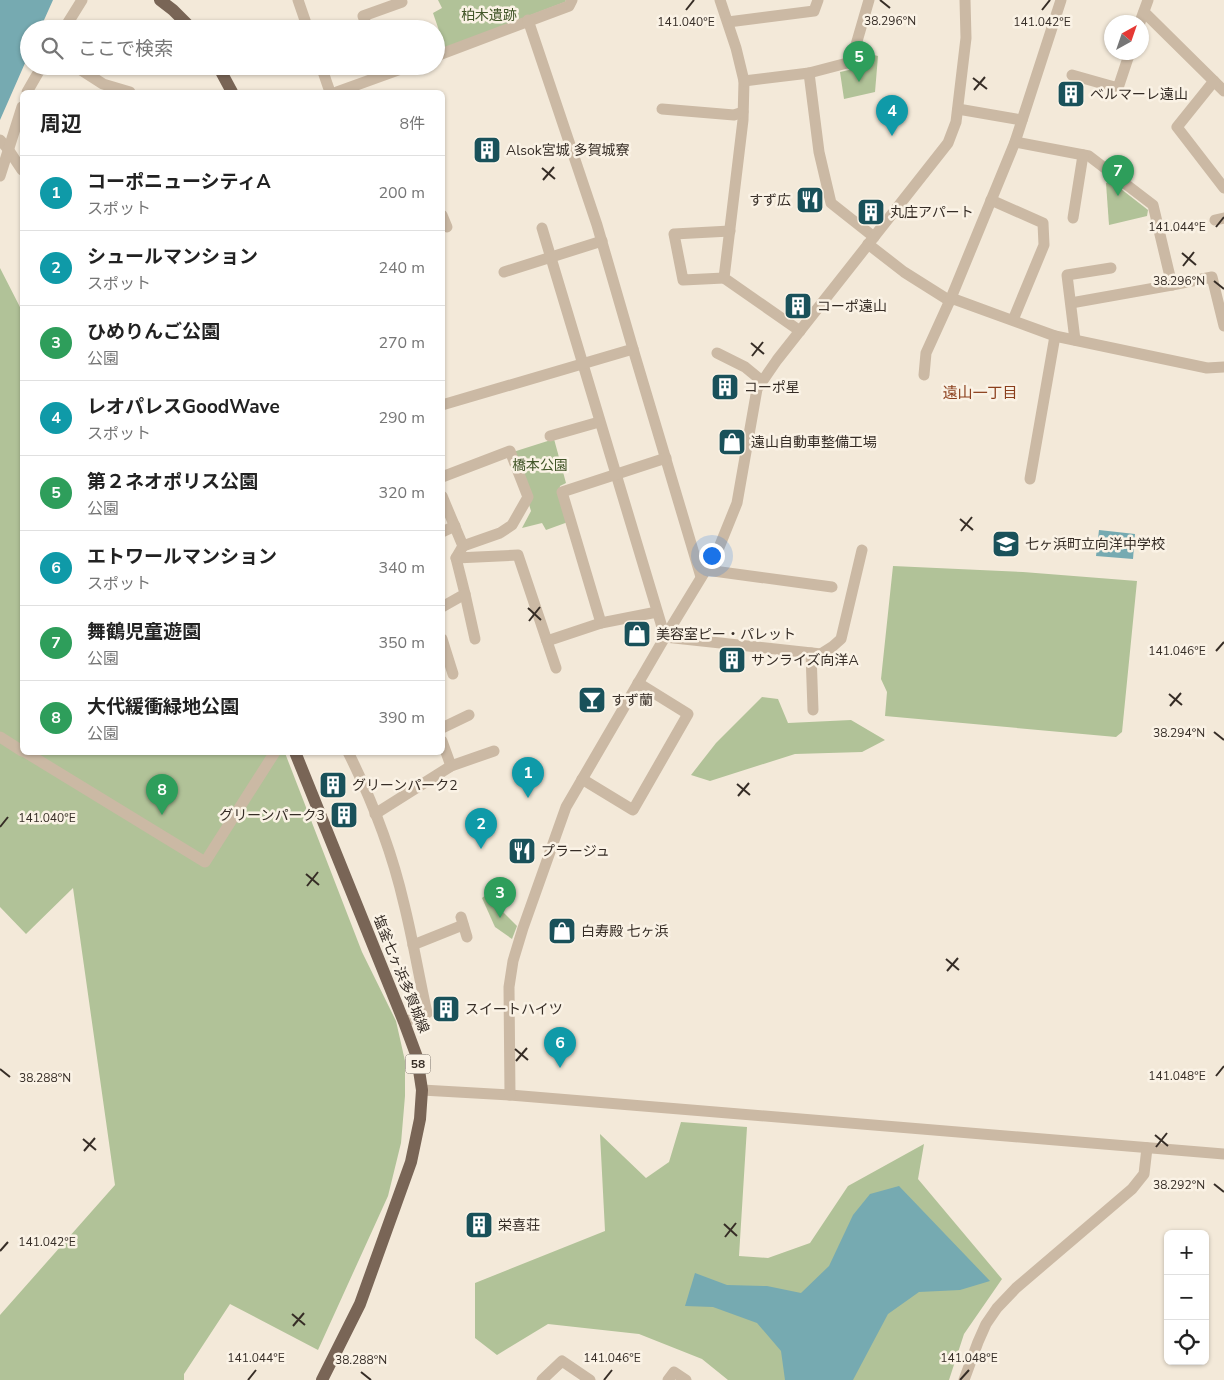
<!DOCTYPE html>
<html lang="ja">
<head>
<meta charset="utf-8">
<style>
  body { margin:0; font-family:"Nunito Sans","Noto Sans JP",sans-serif; background:#f6f6f6; color:#222 }
  .controls { position:absolute; right:15px; bottom:15px; display:grid; overflow:hidden; border-radius:8px; box-shadow:0 1px 4px #0004 }
  .controls button { width:45px; height:45px; display:grid; place-items:center; padding:0; border:0; border-bottom:1px solid #e0e0e0; background:#fff; color:#222; font:25px sans-serif }
  .compass { position:absolute; left:1104px; top:15px; width:45px; height:45px; border-radius:50%; background:#fff; box-shadow:0 1px 4px #0004; rotate:40deg }
  .you { position:absolute; left:711px; top:555px; width:18px; height:18px; margin:-12px; border:4px solid #fff; border-radius:50%; background:#1a73e8; box-shadow:0 0 0 8px #1a73e833 }
  .badge { display:grid; place-items:center; width:32px; height:32px; border-radius:50%; background:#0b8043; color:#fff; font-size:16px; font-weight:700 }
  .pin { position:absolute; translate:-50% -41px; filter:drop-shadow(0 1px 2px #0008) }
  .pin::after { content:''; position:absolute; top:26px; width:18px; height:15px; background:inherit; clip-path:polygon(0 0,100% 0,50% 100%) }
  .list { margin:0; padding:0; list-style:none }
  h2 { display:flex; justify-content:space-between; align-items:center; height:65px; margin:0; padding:0 20px; font-size:21px }
  h2 small { font-size:16px; font-weight:400; color:#767676 }
  .list li { display:grid; grid-template-columns:32px 1fr auto; gap:15px; align-items:center; box-sizing:border-box; height:75px; padding:0 20px; border-top:1px solid #e0e0e0 }
  .list b { display:block; font-size:19px; white-space:nowrap }
  .list p { margin:0; font-size:16px; white-space:nowrap; color:#767676 }
  .list em { font-size:16px; font-style:normal; color:#767676 }
  .icon { flex:none; width:28px; height:28px; fill:none; stroke:currentColor; stroke-width:2; stroke-linecap:round; stroke-linejoin:round }
  .map { position:relative; flex:none; width:1224px; height:1380px; overflow:hidden }
  .search { position:absolute; background:#fff; box-shadow:0 1px 4px #0004; left:20px; top:20px; width:425px; height:55px; display:flex; align-items:center; gap:12px; box-sizing:border-box; padding:0 18px; border-radius:28px; color:#767676; font-size:19px }
  .panel { position:absolute; background:#fff; box-shadow:0 1px 4px #0004; left:20px; top:90px; width:425px; height:665px; border-radius:8px }
  .map>svg:first-child { display:block }
  .green { fill:#b1c298 }
  .water { fill:#76aab1 }
  .lines { fill:none; stroke-linecap:round; stroke-linejoin:round }
  .minor { stroke:#cbb9a4; stroke-width:11 }
  .major { stroke:#796556; stroke-width:12 }
  .ticks { fill:none; stroke:#362d26; stroke-width:2 }
  .labels { text-anchor:middle; dominant-baseline:central; stroke-width:5; stroke-linejoin:round; paint-order:stroke }
  .shield { fill:#faf2e5; stroke:#71685f; stroke-width:1 }
  .shield-label { font-size:12px; font-weight:bold; fill:#362d26 }
  .park-label { font-size:14px; fill:#425629; stroke:#faf2e5 }
  .poi-label { font-size:14px; fill:#362d26; stroke:#faf2e5; text-anchor:start }
  .street-label { font-size:14px; fill:#362d26; stroke:#faf2e5 }
  .neighbourhood-label { font-size:15px; fill:#8a3e1b; stroke:#faf2e5 }
  .ticks-label { font-size:12px; text-anchor:middle; fill:#362d26; stroke:#faf2e5; stroke-width:5; stroke-linejoin:round; paint-order:stroke }
</style>
</head>
<body>
<div class="map">
<svg width="1224" height="1380" viewBox="0 0 1224 1380">
  <rect width="100%" height="100%" fill="#f3e9d9"/>
  <!-- green -->
  <g class="green">
    <polygon points="438,0 566,0 565,2 445,48 433,13 442,8"/>
    <polygon points="862,52 878,56 875,92 844,99 840,72 858,68"/>
    <polygon points="1112,182 1148,210 1147,216 1109,225 1106,183"/>
    <polygon points="0,268 22,311 22,752 285,753 362,952 396,1021 405,1061 405,1096 401,1143 388,1196 318,1350 230,1304 184,1374 184,1380 0,1380 0,1315 115,1185 73,888 26,934 0,907"/>
    <polygon points="554,439 566,483 560,486 559,492 568,522 546,530 542,523 522,528 531,511 513,452"/>
    <polygon points="893,566 1023,572 1137,581 1122,732 1116,737 885,716 887,692 881,679"/>
    <polygon points="762,697 778,699 788,723 851,720 885,740 862,752 795,754 710,781 691,775 716,743"/>
    <polygon points="486,895 517,926 512,939 495,927 482,898"/>
    <polygon points="681,1122 747,1127 739,1256 768,1258 810,1243 848,1186 924,1144 918,1179 1002,1279 964,1334 949,1380 728,1380 702,1359 639,1334 548,1324 497,1355 475,1338 475,1283 605,1231 600,1134 646,1178 669,1162"/>
  </g>
  <!-- water -->
  <g class="water">
    <polygon points="0,0 53,0 40,29 29,29 29,54 0,120"/>
    <polygon points="1099,530 1135,534 1133,559 1096,556"/>
    <polygon points="899,1186 990,1281 960,1290 919,1292 888,1314 853,1380 785,1380 781,1351 757,1323 713,1307 685,1306 695,1273 727,1285 767,1286 801,1293 829,1266 853,1215 870,1194"/>
  </g>
  <g class="lines">
    <!-- minor -->
    <g class="minor">
      <polyline points="298,0 308,29"/>
      <polyline points="720,0 736,48 744,81 743,120 724,278 800,331"/>
      <polyline points="1144,12 1224,91"/>
      <polyline points="728,22 814,11 818,0"/>
      <polyline points="1140,22 1148,0"/>
      <polyline points="64,29 82,0"/>
      <polyline points="368,29 363,16 402,2 401,0"/>
      <polyline points="436,56 569,6 572,0"/>
      <polyline points="75,66 103,84 130,92"/>
      <polyline points="321,66 330,92"/>
      <polyline points="809,73 851,62 869,0"/>
      <polyline points="1072,75 1118,88 1130,52"/>
      <polyline points="744,81 809,73 819,152 831,203 874,237"/>
      <polyline points="1214,81 1177,127 1224,188"/>
      <polyline points="27,92 42,66"/>
      <polyline points="337,92 409,66"/>
      <polyline points="662,109 734,115 743,112"/>
      <polyline points="958,109 1022,120"/>
      <polyline points="0,140 8,149 22,170"/>
      <polyline points="1015,142 1089,156 1153,205 1172,285 1212,277 1224,326"/>
      <polyline points="0,176 22,107"/>
      <polyline points="991,200 1043,223 1044,245 1013,320"/>
      <polyline points="442,215 447,227"/>
      <polyline points="1073,218 1083,155"/>
      <polyline points="1215,220 1224,218"/>
      <polyline points="542,228 665,637 821,654 832,647 841,639 862,550"/>
      <polyline points="868,244 904,272 950,301"/>
      <polyline points="504,272 602,241"/>
      <polyline points="724,278 683,280 674,234 730,231"/>
      <polyline points="951,298 1055,336 1207,368 1224,367"/>
      <polyline points="1071,303 1172,285"/>
      <polyline points="1075,340 1067,275 1111,268"/>
      <polyline points="633,349 701,577"/>
      <polyline points="717,353 745,367 762,381"/>
      <polyline points="924,375 926,353 951,298 1015,142 1061,0"/>
      <polyline points="442,405 633,349 597,225 528,20"/>
      <polyline points="550,436 599,422"/>
      <polyline points="442,477 510,451 528,497 512,525 500,533 463,546"/>
      <polyline points="1030,479 1055,336"/>
      <polyline points="442,496 463,546 456,558 465,594 442,607"/>
      <polyline points="442,532 455,526"/>
      <polyline points="456,558 518,555 556,668"/>
      <polyline points="706,570 832,587"/>
      <polyline points="465,594 475,639"/>
      <polyline points="601,623 657,612"/>
      <polyline points="442,639 453,674"/>
      <polyline points="547,641 601,623 562,492 666,458"/>
      <polyline points="811,653 813,710"/>
      <polyline points="442,728 469,715"/>
      <polyline points="0,737 22,751"/>
      <polyline points="442,741 451,766"/>
      <polyline points="25,752 205,862 275,752"/>
      <path d="M348,752C372,800 392,852 404,904C413,940 419,977 427,1013L404,1022"/>
      <polyline points="582,779 633,810 688,714 638,683"/>
      <polyline points="375,814 451,766 494,751"/>
      <polyline points="461,917 467,937"/>
      <polyline points="413,945 463,925"/>
      <polyline points="422,1090 510,1095 1224,1154"/>
      <polyline points="510,1095 509,987 513,961 523,928 566,807 665,637 718,550 737,503 757,389 777,360 948,143 956,122 966,38 965,0"/>
      <polyline points="542,1380 562,1361 590,1380"/>
      <polyline points="668,1380 674,1372 686,1380"/>
      <polyline points="964,1380 978,1342 986,1324 997,1308 1016,1288 1132,1189 1144,1174 1147,1148"/>
    </g>
    <!-- major -->
    <g class="major">
      <polyline points="160,0 173,10 192,29"/>
      <polyline points="218,66 232,92"/>
      <polyline points="295,752 404,1022 417,1057 422,1090 420,1119 411,1162 360,1304 322,1380"/>
    </g>
  </g>
  <!-- ticks -->
  <path class="ticks" d="M880,0L890,8M686,10L694,0M1042,10L1050,0M973,78L987,89M974,90L985,77M542,168L555,179M543,180L554,167M1216,227L1224,217M1182,253L1196,265M1183,266L1194,252M1214,281L1224,289M751,343L764,354M752,356L763,342M960,519L973,530M961,531L972,517M528,608L541,620M529,621L540,607M1216,651L1224,642M1169,694L1182,705M1170,706L1181,693M1214,732L1224,740M737,784L750,795M738,796L749,783M0,827L8,817M306,874L319,885M307,886L318,872M946,959L959,970M947,971L958,958M515,1049L528,1060M516,1061L527,1048M0,1069L10,1077M1216,1076L1224,1066M1155,1135L1168,1146M83,1139L96,1150M1156,1147L1167,1133M84,1151L95,1138M1214,1184L1224,1192M724,1224L737,1236M725,1237L736,1223M0,1251L8,1242M292,1314L305,1325M293,1326L304,1313M361,1372L371,1380M248,1380L256,1370M604,1380L612,1370M960,1380L969,1370"/>
  <!-- icons -->
  <defs>
    <symbol id="building-square" viewBox="-11 -11 22 22"><rect x="-9" y="-9" width="18" height="18" rx="4" fill="#19515a" stroke="#faf2e5"/><path d="M-4-6H4V6H1V3H-1V6H-4ZM-2.5-4.3h1.7v1.8h-1.7ZM.8-4.3h1.7v1.8H.8ZM-2.5-1h1.7V.8h-1.7ZM.8-1h1.7V.8H.8Z" fill="#fff"/></symbol>
    <symbol id="restaurant-square" viewBox="-11 -11 22 22"><rect x="-9" y="-9" width="18" height="18" rx="4" fill="#19515a" stroke="#faf2e5"/><path d="M-5-6h1v4h1v-4h1v4h1v-4h1v5L-1.5 .5V6h-2V.5L-5-1ZM5-6V6H3V1.5H1.5Q1.5-4 5-6Z" fill="#fff"/></symbol>
    <symbol id="shop-square" viewBox="-11 -11 22 22"><rect x="-9" y="-9" width="18" height="18" rx="4" fill="#19515a" stroke="#faf2e5"/><path d="M-5-2.5h2.3a2.7 3.5 0 0 1 5.4 0H5L5.5 6h-11ZM-1.5-2.5h3a1.5 2.3 0 0 0-3 0Z" fill="#fff"/></symbol>
    <symbol id="school-square" viewBox="-11 -11 22 22"><rect x="-9" y="-9" width="18" height="18" rx="4" fill="#19515a" stroke="#faf2e5"/><path d="M0-5L7-2L0 1L-7-2ZM-4 1L0 2.5L4 1V4Q0 6-4 4Z" fill="#fff"/></symbol>
    <symbol id="bar-square" viewBox="-11 -11 22 22"><rect x="-9" y="-9" width="18" height="18" rx="4" fill="#19515a" stroke="#faf2e5"/><path d="M-6-5H6L.8 .8V4.5H3.5V6h-7V4.5H-.8V.8Z" fill="#fff"/></symbol>
  </defs>
  <g fill-rule="evenodd">
    <use href="#building-square" x="1055" y="78" width="32" height="32"/>
    <use href="#building-square" x="471" y="134" width="32" height="32"/>
    <use href="#restaurant-square" x="794" y="184" width="32" height="32"/>
    <use href="#building-square" x="855" y="196" width="32" height="32"/>
    <use href="#building-square" x="782" y="290" width="32" height="32"/>
    <use href="#building-square" x="709" y="371" width="32" height="32"/>
    <use href="#shop-square" x="716" y="426" width="32" height="32"/>
    <use href="#school-square" x="990" y="528" width="32" height="32"/>
    <use href="#shop-square" x="621" y="618" width="32" height="32"/>
    <use href="#building-square" x="716" y="644" width="32" height="32"/>
    <use href="#bar-square" x="576" y="684" width="32" height="32"/>
    <use href="#building-square" x="317" y="769" width="32" height="32"/>
    <use href="#building-square" x="328" y="799" width="32" height="32"/>
    <use href="#restaurant-square" x="506" y="835" width="32" height="32"/>
    <use href="#shop-square" x="546" y="915" width="32" height="32"/>
    <use href="#building-square" x="430" y="993" width="32" height="32"/>
    <use href="#building-square" x="463" y="1209" width="32" height="32"/>
  </g>
  <g class="labels">
    <!-- shield labels -->
    <rect class="shield" x="405.5" y="1054.5" width="25" height="19" rx="4"/>
    <g class="shield-label">
      <text x="418" y="1064">58</text>
    </g>
    <!-- park labels -->
    <g class="park-label">
      <text x="489" y="15">柏木遺跡</text>
      <text x="540" y="465">橋本公園</text>
    </g>
    <!-- poi labels -->
    <g class="poi-label">
      <text x="1090" y="94">ベルマーレ遠山</text>
      <text x="506" y="150">Alsok宮城 多賀城寮</text>
      <text x="791" y="200" text-anchor="end">すず広</text>
      <text x="890" y="212">丸庄アパート</text>
      <text x="817" y="306">コーポ遠山</text>
      <text x="744" y="387">コーポ星</text>
      <text x="751" y="442">遠山自動車整備工場</text>
      <text x="1025" y="544">七ヶ浜町立向洋中学校</text>
      <text x="656" y="634">美容室ピー・パレット</text>
      <text x="751" y="660">サンライズ向洋A</text>
      <text x="611" y="700">すず蘭</text>
      <text x="352" y="785">グリーンパーク2</text>
      <text x="325" y="815" text-anchor="end">グリーンパーク3</text>
      <text x="541" y="851">プラージュ</text>
      <text x="581" y="931">白寿殿 七ヶ浜</text>
      <text x="465" y="1009">スイートハイツ</text>
      <text x="498" y="1225">栄喜荘</text>
    </g>
    <!-- street labels -->
    <g class="street-label">
      <text transform="translate(401 974) rotate(68)">塩釜七ヶ浜多賀城線</text>
    </g>
    <!-- neighbourhood labels -->
    <g class="neighbourhood-label">
      <text x="980" y="393">遠山一丁目</text>
    </g>
  </g>
  <g class="ticks-label">
    <text x="890" y="25">38.296°N</text>
    <text x="686" y="26">141.040°E</text>
    <text x="1042" y="26">141.042°E</text>
    <text x="1177" y="231">141.044°E</text>
    <text x="1179" y="285">38.296°N</text>
    <text x="1177" y="655">141.046°E</text>
    <text x="1179" y="737">38.294°N</text>
    <text x="47" y="822">141.040°E</text>
    <text x="1177" y="1080">141.048°E</text>
    <text x="45" y="1082">38.288°N</text>
    <text x="1179" y="1189">38.292°N</text>
    <text x="47" y="1246">141.042°E</text>
    <text x="256" y="1362">141.044°E</text>
    <text x="612" y="1362">141.046°E</text>
    <text x="969" y="1362">141.048°E</text>
    <text x="361" y="1364">38.288°N</text>
  </g>
</svg>
<div class="controls">
<button>+</button>
<button>−</button>
<button><svg class="icon" aria-label="locate" viewBox="0 0 24 24"><circle cx="12" cy="12" r="6"/><path d="M12 2v4M12 18v4M2 12h4M18 12h4"/></svg></button>
</div>
<svg class="compass" viewBox="-18 -18 36 36"><path d="M0-13l5 13h-10z" fill="#e53935"/><path d="M0 13l5-13h-10z" fill="#767676"/></svg>
<div class="you"></div>
<div class="pin badge" style="left:528px;top:798px;background:#0f9aa8">1</div>
<div class="pin badge" style="left:481px;top:849px;background:#0f9aa8">2</div>
<div class="pin badge" style="left:500px;top:918px;background:#2e9e5b">3</div>
<div class="pin badge" style="left:892px;top:136px;background:#0f9aa8">4</div>
<div class="pin badge" style="left:859px;top:82px;background:#2e9e5b">5</div>
<div class="pin badge" style="left:560px;top:1068px;background:#0f9aa8">6</div>
<div class="pin badge" style="left:1118px;top:196px;background:#2e9e5b">7</div>
<div class="pin badge" style="left:162px;top:815px;background:#2e9e5b">8</div>
<div class="search"><svg class="icon" aria-label="search" viewBox="0 0 24 24"><circle cx="10" cy="10" r="6"/><path d="M15 15l6 6"/></svg>ここで検索</div>
<section class="panel">
<h2>周辺<small>8件</small></h2>
<ul class="list">
<li><span class="badge" style="background:#0f9aa8">1</span><div><b>コーポニューシティA</b><p>スポット</p></div><em>200 m</em></li>
<li><span class="badge" style="background:#0f9aa8">2</span><div><b>シュールマンション</b><p>スポット</p></div><em>240 m</em></li>
<li><span class="badge" style="background:#2e9e5b">3</span><div><b>ひめりんご公園</b><p>公園</p></div><em>270 m</em></li>
<li><span class="badge" style="background:#0f9aa8">4</span><div><b>レオパレスGoodWave</b><p>スポット</p></div><em>290 m</em></li>
<li><span class="badge" style="background:#2e9e5b">5</span><div><b>第２ネオポリス公園</b><p>公園</p></div><em>320 m</em></li>
<li><span class="badge" style="background:#0f9aa8">6</span><div><b>エトワールマンション</b><p>スポット</p></div><em>340 m</em></li>
<li><span class="badge" style="background:#2e9e5b">7</span><div><b>舞鶴児童遊園</b><p>公園</p></div><em>350 m</em></li>
<li><span class="badge" style="background:#2e9e5b">8</span><div><b>大代緩衝緑地公園</b><p>公園</p></div><em>390 m</em></li>
</ul>
</section>
</div>
</body>
</html>
